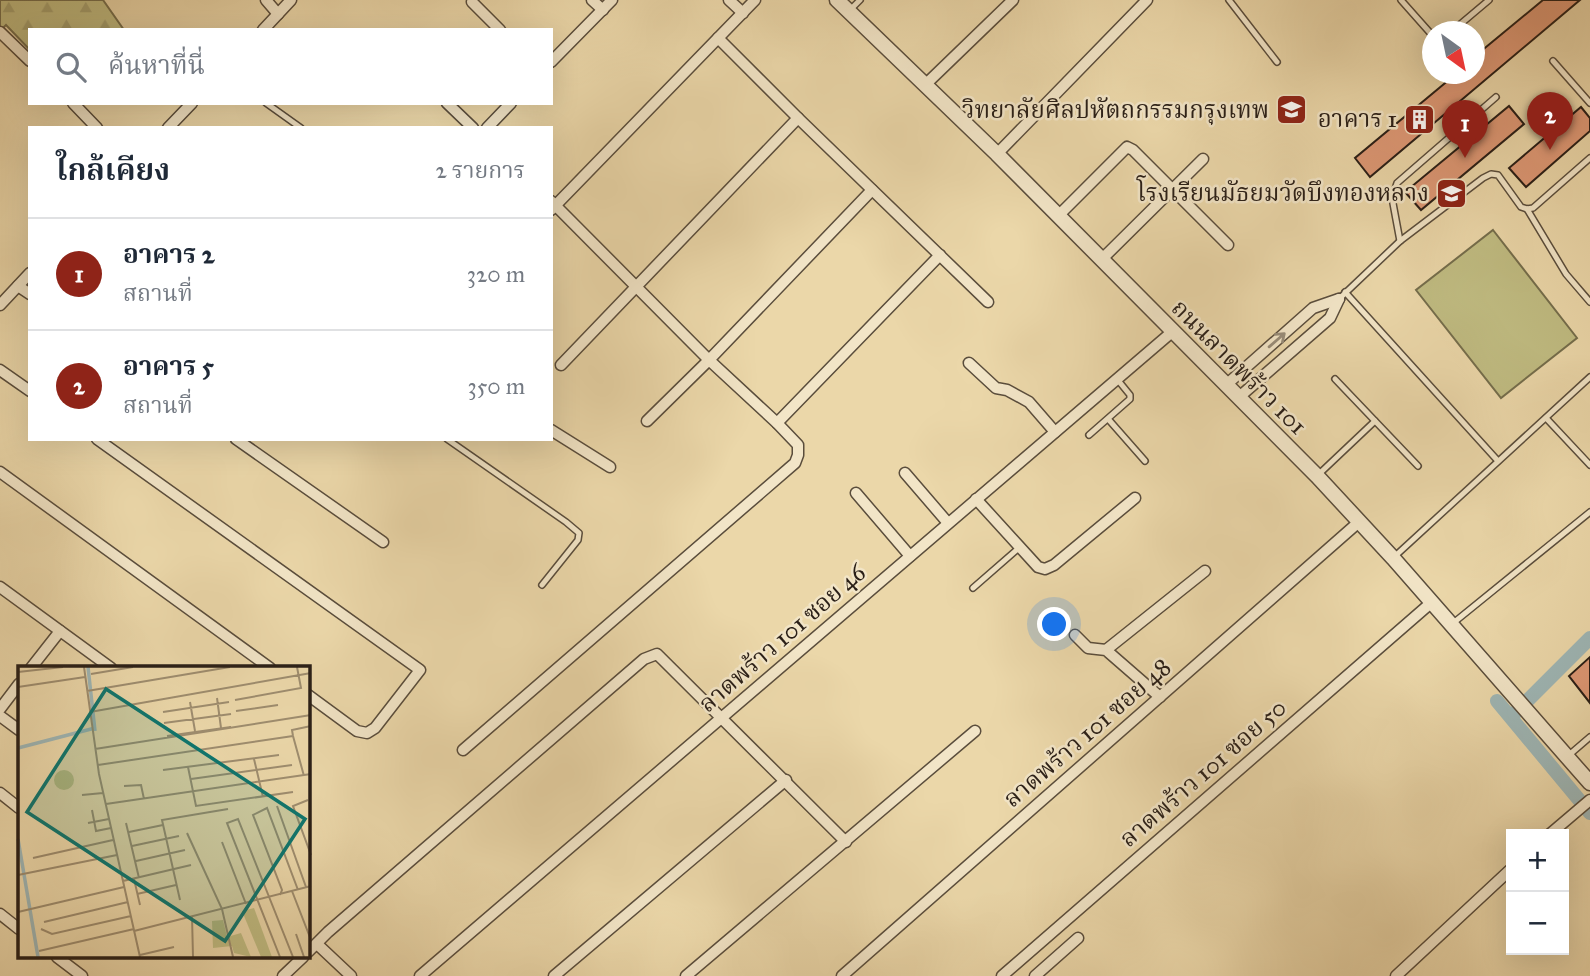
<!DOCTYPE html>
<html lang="th">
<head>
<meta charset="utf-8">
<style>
  body { margin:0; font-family:"IM FELL Great Primer","Noto Serif Thai",serif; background:#f6f6f7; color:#1f2937 }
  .controls { position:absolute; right:21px; bottom:21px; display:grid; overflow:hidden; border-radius:0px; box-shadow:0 7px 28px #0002 }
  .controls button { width:63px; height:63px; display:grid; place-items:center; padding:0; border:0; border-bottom:2px solid #e0e1e3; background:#fff; color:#1f2937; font:35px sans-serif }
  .compass { position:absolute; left:1422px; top:21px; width:63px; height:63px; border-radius:50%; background:#fff; box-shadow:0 7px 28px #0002; rotate:147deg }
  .you { position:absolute; left:1055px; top:625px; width:24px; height:24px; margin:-18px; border:5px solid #fff; border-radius:50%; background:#1a73e8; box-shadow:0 0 0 10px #1a73e833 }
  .badge { display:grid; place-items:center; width:46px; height:46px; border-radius:50%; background:#8f2418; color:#fff; font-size:23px; font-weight:700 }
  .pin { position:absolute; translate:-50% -58px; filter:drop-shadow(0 2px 4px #0008) }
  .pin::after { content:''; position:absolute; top:37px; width:24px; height:21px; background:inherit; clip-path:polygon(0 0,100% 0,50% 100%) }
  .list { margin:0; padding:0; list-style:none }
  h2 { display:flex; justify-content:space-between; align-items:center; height:91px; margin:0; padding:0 28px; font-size:30px }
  h2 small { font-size:23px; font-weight:400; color:#747a83 }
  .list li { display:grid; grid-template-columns:46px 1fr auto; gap:21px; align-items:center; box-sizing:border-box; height:112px; padding:0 28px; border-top:2px solid #e0e1e3 }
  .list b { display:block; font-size:26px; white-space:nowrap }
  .list p { margin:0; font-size:23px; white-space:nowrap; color:#747a83 }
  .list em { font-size:23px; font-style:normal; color:#747a83 }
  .icon { flex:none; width:38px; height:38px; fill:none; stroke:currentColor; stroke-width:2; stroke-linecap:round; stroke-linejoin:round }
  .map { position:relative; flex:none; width:1590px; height:976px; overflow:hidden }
  .search { position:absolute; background:#fff; box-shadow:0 7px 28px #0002; left:28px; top:28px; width:525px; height:77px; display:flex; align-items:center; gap:18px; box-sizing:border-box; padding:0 24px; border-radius:0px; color:#747a83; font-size:26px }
  .panel { position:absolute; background:#fff; box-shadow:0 7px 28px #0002; left:28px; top:126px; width:525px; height:315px; border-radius:0px }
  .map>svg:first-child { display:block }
  .forest { fill:url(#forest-firs); stroke:#756e4c; stroke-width:2 }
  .pitch { fill:#c0bc82; stroke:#756e4c; stroke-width:2 }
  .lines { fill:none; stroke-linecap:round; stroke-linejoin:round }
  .canal { stroke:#9eb6b5; stroke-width:14 }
  .building { fill:#dd9875; stroke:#2a1f17; stroke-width:2 }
  .service-casing { stroke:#5a4d3c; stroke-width:8 }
  .minor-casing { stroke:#5a4d3c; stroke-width:13 }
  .tertiary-casing { stroke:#5a4d3c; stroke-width:17 }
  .service { stroke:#f2e5c7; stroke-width:5 }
  .minor { stroke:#f2e5c7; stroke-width:10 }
  .tertiary { stroke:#f2e5c7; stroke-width:14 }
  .oneway { stroke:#988c78 }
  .labels { text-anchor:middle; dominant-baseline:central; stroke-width:5; stroke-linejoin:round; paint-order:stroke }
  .poi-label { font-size:24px; fill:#2a1f17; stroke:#f2e5c7; text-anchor:end }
  .street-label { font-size:24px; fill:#2a1f17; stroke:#f2e5c7 }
  .inset-river { fill:none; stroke:#9eb6b5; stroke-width:3.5 }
  .inset-road { fill:none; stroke:#9e8d6f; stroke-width:2 }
  .view { fill:#0f766e; fill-opacity:0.15; stroke:#0f766e; stroke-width:3.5 }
  .inset-edge { fill:none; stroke:#2a1f17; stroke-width:3.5 }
</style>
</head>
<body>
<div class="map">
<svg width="1590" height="976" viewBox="0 0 1590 976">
  <defs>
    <pattern id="forest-firs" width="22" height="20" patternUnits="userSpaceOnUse" patternTransform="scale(1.75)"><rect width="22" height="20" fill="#c0bc82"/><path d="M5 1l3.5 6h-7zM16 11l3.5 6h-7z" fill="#a5a170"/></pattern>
  </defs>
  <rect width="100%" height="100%" fill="#ebd7a9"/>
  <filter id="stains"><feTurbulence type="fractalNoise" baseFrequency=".00286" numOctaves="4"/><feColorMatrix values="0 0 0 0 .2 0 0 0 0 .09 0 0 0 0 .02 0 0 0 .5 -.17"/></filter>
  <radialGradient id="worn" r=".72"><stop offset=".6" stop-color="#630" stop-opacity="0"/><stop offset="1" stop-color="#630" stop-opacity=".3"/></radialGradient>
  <!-- forest -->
  <polygon class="forest" points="0,0 103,0 124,30 30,30 30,50 6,25 0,31"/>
  <!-- pitch -->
  <polygon class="pitch" points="1493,230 1577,338 1501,398 1416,290"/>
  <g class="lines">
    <!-- canal -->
    <g class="canal">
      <polyline points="1497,701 1590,813"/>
      <polyline points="1514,714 1590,638"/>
    </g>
  </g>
  <!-- building -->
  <g class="building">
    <polygon points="1543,0 1580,0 1370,177 1355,158 1456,74 1474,74 1474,57"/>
    <polygon points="1509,106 1524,124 1421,210 1405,192"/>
    <polygon points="1581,107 1590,118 1590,131 1526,187 1509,168"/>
    <polygon points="1590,657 1590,703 1569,676"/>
  </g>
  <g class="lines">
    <defs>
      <g id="service">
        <polyline points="1229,0 1277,62"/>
        <polyline points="1401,0 1432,35"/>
        <polyline points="849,11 860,0"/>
        <polyline points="1451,32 1489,0"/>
        <polyline points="1553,61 1590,103"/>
        <polyline points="266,103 301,128"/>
        <polyline points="1527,209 1566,274 1590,302"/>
        <polyline points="1400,241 1392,198 1397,183 1496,97"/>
        <polyline points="1345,292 1498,461"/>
        <polyline points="1339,299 1400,241 1483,178 1491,174 1498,175 1521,207 1527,209 1533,208 1590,158"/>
        <polyline points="1335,379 1418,466"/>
        <polyline points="1546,418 1590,465"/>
        <polyline points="1109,420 1145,461"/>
        <polyline points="1089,435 1130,399 1130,395 1117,379"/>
        <polyline points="447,439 566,522 579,533 578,540 542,585"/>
        <polyline points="1319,474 1375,421"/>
        <polyline points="1393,558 1590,377"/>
        <polyline points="973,588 1020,547"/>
        <polyline points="1452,624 1590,512"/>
        <polyline points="1569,755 1590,737"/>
      </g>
      <g id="minor">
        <polyline points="266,0 278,14"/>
        <polyline points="592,0 603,10"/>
        <polyline points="729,0 743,13"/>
        <polyline points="472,2 500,30"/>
        <polyline points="263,30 291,0"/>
        <polyline points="0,32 30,61"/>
        <polyline points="718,38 798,118 988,302"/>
        <polyline points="551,62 612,0"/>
        <polyline points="925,85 1013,0"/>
        <polyline points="73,103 97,128"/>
        <polyline points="447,103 473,128"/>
        <polyline points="168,128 192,103"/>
        <polyline points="487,128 511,103"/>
        <polyline points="997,154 1147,0"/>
        <polyline points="551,210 755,0"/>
        <polyline points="1058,216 1127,147 1133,150 1228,245"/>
        <polyline points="1101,260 1203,159"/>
        <polyline points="18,286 30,294"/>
        <polyline points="0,305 30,273"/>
        <polyline points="969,363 996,388 1007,390 1029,402 1055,432"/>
        <polyline points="561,365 798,118"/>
        <polyline points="0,370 30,391"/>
        <polyline points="1226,385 1313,308 1339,299"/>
        <polyline points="1238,398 1330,318 1339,299"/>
        <polyline points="647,421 709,360 872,190"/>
        <polyline points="777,423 940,255"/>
        <polyline points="551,430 610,467"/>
        <polyline points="97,439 420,670 375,728 367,733 357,731 308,695"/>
        <polyline points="236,439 383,542"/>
        <polyline points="0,472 270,668"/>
        <polyline points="905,473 948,523"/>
        <polyline points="856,493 910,556"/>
        <polyline points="976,499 1038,567 1045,569 1054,565 1135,498"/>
        <polyline points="0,587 111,668"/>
        <polyline points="1075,635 1088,648 1106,650 1160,697"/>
        <polyline points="1106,650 1205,571"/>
        <polyline points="31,668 60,631"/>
        <polyline points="0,709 19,684"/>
        <polyline points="0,716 19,730"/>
        <polyline points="463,750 795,463 798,455 798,445 777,423 709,360 551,201"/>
        <polyline points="0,793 19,808"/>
        <polyline points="1550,834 1590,800"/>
        <polyline points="0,914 19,929"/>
        <polyline points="317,944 351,976"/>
        <polyline points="308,952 328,932 644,659 657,654 846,842"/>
        <polyline points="57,957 82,976"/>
        <polyline points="283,976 303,957"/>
        <polyline points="420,976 1172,332"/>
        <polyline points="554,976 786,780"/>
        <polyline points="686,976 975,731"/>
        <polyline points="842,976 1360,521"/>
        <polyline points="1002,976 1432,602"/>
        <polyline points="1035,976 1078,938"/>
        <polyline points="1396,976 1511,869"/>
      </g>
      <polyline id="tertiary" points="837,0 997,154 1317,476 1393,558 1590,783"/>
    </defs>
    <!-- service casing -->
    <use href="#service" class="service-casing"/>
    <!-- minor casing -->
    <use href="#minor" class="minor-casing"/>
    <!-- tertiary casing -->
    <use href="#tertiary" class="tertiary-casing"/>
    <!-- service -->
    <use href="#service" class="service"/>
    <!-- minor -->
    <use href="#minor" class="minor"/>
    <!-- tertiary -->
    <use href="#tertiary" class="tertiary"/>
  </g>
  <!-- one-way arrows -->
  <defs><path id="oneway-shaft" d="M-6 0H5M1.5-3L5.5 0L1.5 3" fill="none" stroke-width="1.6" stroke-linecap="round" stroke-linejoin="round" transform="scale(1.75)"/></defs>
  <use class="oneway" href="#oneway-shaft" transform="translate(1277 340) rotate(-41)"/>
  <!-- icons -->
  <defs>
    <symbol id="university-square" viewBox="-11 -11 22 22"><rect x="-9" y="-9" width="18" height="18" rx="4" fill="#8f2418" stroke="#f2e5c7"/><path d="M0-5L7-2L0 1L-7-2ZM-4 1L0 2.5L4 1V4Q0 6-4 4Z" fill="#fff"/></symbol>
    <symbol id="building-square" viewBox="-11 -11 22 22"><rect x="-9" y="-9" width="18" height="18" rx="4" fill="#8f2418" stroke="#f2e5c7"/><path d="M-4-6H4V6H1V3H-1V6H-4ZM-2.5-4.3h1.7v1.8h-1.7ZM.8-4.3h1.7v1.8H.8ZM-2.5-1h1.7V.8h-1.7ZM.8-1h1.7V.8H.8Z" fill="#fff"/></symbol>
    <symbol id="school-square" viewBox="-11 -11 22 22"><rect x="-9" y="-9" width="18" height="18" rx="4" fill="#8f2418" stroke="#f2e5c7"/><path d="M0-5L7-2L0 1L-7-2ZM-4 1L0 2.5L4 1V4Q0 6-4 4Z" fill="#fff"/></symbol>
  </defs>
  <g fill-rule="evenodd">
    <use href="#university-square" x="1274" y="92" width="35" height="35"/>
    <use href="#building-square" x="1402" y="102" width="35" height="35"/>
    <use href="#school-square" x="1434" y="176" width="35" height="35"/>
  </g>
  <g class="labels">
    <!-- poi labels -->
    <g class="poi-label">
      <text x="1269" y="110">วิทยาลัยศิลปหัตถกรรมกรุงเทพ</text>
      <text x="1397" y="119">อาคาร 1</text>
      <text x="1429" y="193">โรงเรียนมัธยมวัดบึงทองหลาง</text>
    </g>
    <!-- street labels -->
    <g class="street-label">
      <text transform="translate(1239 367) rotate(45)">ถนนลาดพร้าว 101</text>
      <text transform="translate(782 638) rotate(-41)">ลาดพร้าว 101 ซอย 46</text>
      <text transform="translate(1087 733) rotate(-41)">ลาดพร้าว 101 ซอย 48</text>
      <text transform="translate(1203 773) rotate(-41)">ลาดพร้าว 101 ซอย 50</text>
    </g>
  </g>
  <!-- overview -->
  <g transform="translate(18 666)">
    <rect width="292" height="292" fill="#ebd7a9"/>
    <path d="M205,254L209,271L223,267L233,291L216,287L214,280L195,282L194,255Z" fill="#c0bc82"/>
    <path d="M236,242L254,291H243L224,245Z" fill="#c0bc82"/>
    <path d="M36 114a10 10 0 1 1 20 0a10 10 0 1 1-20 0Z" fill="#c0bc82"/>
    <path class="inset-river" d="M70,1L77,65M0,82L77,62M0,173L20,291"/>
    <path class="inset-road" d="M66,1L81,108L122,291M0,6L45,1M73,8L115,1M0,21L67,11M69,25L212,1M199,32L203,62M217,34L283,22L279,1M172,36L177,65M218,45L260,39M72,46L293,7M145,46L211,36M146,57L213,48M149,70L213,61M275,70L286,110M275,70L274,64L293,60M77,83L293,49M236,93L245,131M80,99L275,70M170,101L178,140L275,126M145,104L261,89M173,113L274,99M106,120L123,119L126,133M64,129L85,127M290,134L275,140L293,189M88,138L293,108M259,140L288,221M74,144L78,165L93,162M70,157L91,153M108,157L121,212M111,166L145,159M169,167L204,243L215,291M204,176L228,238M114,180L161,170M15,192L95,174M118,195L167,184M0,209L99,189M116,213L122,239M105,215L173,199M274,225L293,274M119,228L158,219M262,229L264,224L235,149L249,142L280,224M162,234L144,154L210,143M0,246L106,221M174,250L175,291M26,256L110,236M23,263L34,268L113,250M116,265L293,220M278,268L286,291M21,285L116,263M122,289L156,281M262,291L209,157L220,153L275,291"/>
    <path class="view" d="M88,23L287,153L207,275L9,146Z"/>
    <rect width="292" height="292" class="inset-edge"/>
  </g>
  <rect width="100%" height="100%" filter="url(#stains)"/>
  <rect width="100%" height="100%" fill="url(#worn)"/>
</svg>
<div class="controls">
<button>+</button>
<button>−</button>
</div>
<svg class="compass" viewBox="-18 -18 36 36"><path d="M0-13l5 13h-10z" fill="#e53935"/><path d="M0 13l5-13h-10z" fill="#747a83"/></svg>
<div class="you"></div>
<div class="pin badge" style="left:1465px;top:158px">1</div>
<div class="pin badge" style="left:1550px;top:150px">2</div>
<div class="search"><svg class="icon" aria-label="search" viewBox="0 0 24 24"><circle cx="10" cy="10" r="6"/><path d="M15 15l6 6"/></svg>ค้นหาที่นี่</div>
<section class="panel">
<h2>ใกล้เคียง<small>2 รายการ</small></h2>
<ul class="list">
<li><span class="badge">1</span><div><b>อาคาร 2</b><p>สถานที่</p></div><em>320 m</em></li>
<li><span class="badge">2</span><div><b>อาคาร 5</b><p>สถานที่</p></div><em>350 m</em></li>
</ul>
</section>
</div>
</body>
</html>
